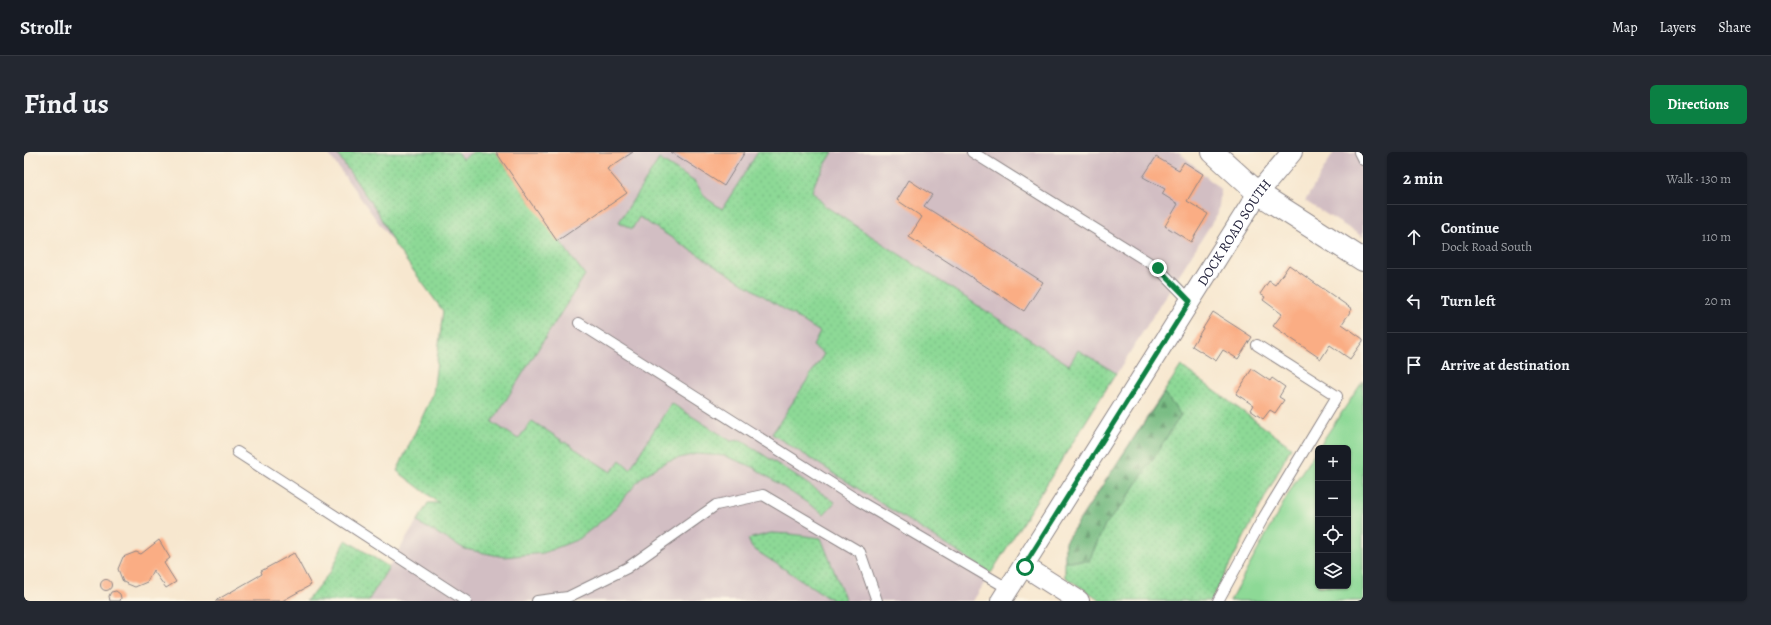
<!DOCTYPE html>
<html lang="en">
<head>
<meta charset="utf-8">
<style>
  body { margin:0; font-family:Alegreya,serif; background:#242831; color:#f1f3f6 }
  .controls { position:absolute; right:12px; bottom:12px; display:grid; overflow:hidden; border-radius:6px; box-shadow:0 1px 3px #0004 }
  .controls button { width:36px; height:36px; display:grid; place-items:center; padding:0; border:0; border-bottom:1px solid #363941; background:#171b24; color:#f1f3f6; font:20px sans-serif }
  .stop { position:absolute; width:12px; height:12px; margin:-9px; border:3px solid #0b8043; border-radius:50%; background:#fff }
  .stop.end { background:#0b8043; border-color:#fff; box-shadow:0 1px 4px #0008 }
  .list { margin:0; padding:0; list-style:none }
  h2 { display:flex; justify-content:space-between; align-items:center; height:52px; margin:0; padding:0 16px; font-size:17px }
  h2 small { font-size:13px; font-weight:400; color:#9ea1a6 }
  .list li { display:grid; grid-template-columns:26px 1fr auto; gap:12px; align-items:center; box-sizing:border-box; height:64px; padding:0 16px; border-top:1px solid #363941 }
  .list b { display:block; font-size:15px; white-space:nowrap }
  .list p { margin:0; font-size:13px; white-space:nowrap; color:#9ea1a6 }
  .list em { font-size:13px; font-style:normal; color:#9ea1a6 }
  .icon { flex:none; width:22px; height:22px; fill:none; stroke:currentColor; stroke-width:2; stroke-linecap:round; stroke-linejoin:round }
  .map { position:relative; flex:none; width:1339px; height:449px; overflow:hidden; border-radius:6px }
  header { display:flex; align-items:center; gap:24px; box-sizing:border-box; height:56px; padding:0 20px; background:#171b24; border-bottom:1px solid #363941 }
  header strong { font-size:19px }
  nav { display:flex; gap:22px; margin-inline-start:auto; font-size:14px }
  .intro { display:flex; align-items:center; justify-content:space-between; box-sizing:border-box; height:96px; padding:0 24px }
  h1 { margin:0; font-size:28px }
  .button { padding:10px 18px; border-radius:6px; background:#0b8043; color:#fff; font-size:14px; font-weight:700 }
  main { display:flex; gap:24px; padding:0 24px }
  aside { flex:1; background:#171b24; border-radius:6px; box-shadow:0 1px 3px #0004 }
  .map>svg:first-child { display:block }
  .industrial { fill:#d2bec3 }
  .grass { fill:url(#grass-dots); stroke:#587e68 }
  .forest { fill:url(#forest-firs); stroke:#4a6e5d }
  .park { fill:#8dd996; stroke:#587e68; fill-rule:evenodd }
  .building { fill:#faad84 }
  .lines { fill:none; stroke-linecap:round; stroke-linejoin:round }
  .lane-casing { stroke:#8c8485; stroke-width:12 }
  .street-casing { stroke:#8c8485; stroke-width:22 }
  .secondary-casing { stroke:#8c8485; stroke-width:24 }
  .lane { stroke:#fff; stroke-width:10 }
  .street { stroke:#fff; stroke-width:20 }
  .secondary { stroke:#fff; stroke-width:22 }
  .route { stroke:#0b8043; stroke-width:5 }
  .labels { text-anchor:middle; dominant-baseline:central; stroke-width:3; stroke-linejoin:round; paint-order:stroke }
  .street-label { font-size:14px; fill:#22223b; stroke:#fcf5e5 }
</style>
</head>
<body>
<header>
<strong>Strollr</strong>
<nav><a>Map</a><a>Layers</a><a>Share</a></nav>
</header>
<div class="intro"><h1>Find us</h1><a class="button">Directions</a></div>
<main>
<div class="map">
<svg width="1339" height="449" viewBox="0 0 1339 449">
  <defs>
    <pattern id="grass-dots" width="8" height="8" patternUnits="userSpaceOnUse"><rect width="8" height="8" fill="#8dd996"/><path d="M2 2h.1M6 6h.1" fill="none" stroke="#79ba82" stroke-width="1.8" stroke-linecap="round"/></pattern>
    <pattern id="forest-firs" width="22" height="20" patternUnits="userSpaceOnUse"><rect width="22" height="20" fill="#72b97f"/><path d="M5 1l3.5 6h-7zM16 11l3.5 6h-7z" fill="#5d9669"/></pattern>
  </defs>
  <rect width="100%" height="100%" fill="#fcf5e5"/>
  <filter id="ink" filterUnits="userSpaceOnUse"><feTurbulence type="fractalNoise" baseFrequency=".025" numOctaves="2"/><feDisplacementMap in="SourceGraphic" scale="8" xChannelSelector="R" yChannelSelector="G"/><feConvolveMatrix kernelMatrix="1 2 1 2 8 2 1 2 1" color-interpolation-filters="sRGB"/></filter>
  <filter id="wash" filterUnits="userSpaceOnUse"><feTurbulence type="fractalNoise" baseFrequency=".012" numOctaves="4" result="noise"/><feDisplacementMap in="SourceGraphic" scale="16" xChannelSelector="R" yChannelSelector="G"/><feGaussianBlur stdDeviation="0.9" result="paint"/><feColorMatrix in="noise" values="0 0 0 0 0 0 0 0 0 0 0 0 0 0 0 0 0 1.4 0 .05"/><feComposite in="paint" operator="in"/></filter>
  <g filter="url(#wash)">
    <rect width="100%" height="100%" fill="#f7e7cf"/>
    <!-- industrial -->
    <g class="industrial">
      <polygon points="303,0 1155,0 1197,38 1194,61 949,449 344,449 404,351 415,351 561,122 370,92"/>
      <polygon points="1310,0 1339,0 1339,85 1281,49"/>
    </g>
    <!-- grass -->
    <g class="grass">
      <polygon points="312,0 433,0 438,7 449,0 472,0 506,49 561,123 468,270 494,287 508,269 587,320 596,308 606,317 647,251 707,289 717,288 811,350 800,362 729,315 701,304 672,302 643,309 618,325 586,362 555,387 519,401 480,405 441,397 393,370 404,351 415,351 373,319 409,242 419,159 370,92 354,61"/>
      <polygon points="734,0 809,0 793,26 788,39 801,54 1045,213 1054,198 1092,221 967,421 748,282 800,202 789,194 796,180 615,65 608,77 595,70 635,7 671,30 682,46 698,57"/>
      <polygon points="1157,214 1267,295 1187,449 1078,449 1041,425 1041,390"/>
      <polygon points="747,381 767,382 797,386 822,449 810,449 728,396 724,387"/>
      <polygon points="322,388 365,415 344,449 282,449 307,419"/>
    </g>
    <!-- forest -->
    <polygon class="forest" points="1140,241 1157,263 1101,350 1081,373 1065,409 1041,409 1041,390"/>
    <!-- park -->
    <path class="park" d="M1339,229V449H1206L1271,330ZM1294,296H1324V434H1294Z"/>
    <g id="blocks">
      <!-- building -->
      <g class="building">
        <polygon points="472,0 609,0 583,17 603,41 533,89"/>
        <polygon points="647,0 721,0 700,34"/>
        <polygon points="1132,5 1155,18 1160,10 1179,22 1163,49 1184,62 1167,90 1141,74 1154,52 1138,42 1141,37 1119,25"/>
        <polygon points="885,28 908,43 900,54 1019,130 1000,159 885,85 898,65 873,48"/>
        <polygon points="1265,113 1328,157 1318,172 1339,187 1339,189 1326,207 1306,193 1297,207 1249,174 1258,162 1239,148 1241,145 1236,142 1245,129 1251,133"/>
        <polygon points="1189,160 1228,185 1214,207 1199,198 1192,209 1168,194"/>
        <polygon points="1228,217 1246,229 1248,226 1261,235 1255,245 1260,248 1251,261 1246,258 1239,267 1226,258 1229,253 1212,242"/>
        <polygon points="135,388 146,406 140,411 152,430 142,436 129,418 123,430 111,435 99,430 94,417 99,405 112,400 117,402"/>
        <polygon points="270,401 287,433 258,449 191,449 238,422 237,419"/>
        <circle cx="82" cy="433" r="5.5"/>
        <polygon points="92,439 96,442 97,446 96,449 86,449 85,444 87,440"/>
      </g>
    </g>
  </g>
  <g filter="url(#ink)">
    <use href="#blocks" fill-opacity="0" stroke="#8c8485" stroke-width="1"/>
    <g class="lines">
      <defs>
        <g id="lane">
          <polyline points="948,0 1134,116 1166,149"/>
          <polyline points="1335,0 1339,8"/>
          <polyline points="555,171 835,349 985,437"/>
          <polyline points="213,300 442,449"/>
          <polyline points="513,449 544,445 603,416 692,353 739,343 836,400 853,449"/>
          <polyline points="1194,449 1238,368 1313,244 1233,193"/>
        </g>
        <g id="street">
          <polyline points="1000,414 1055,449"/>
          <path id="s1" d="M977,449L1234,41L1268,0"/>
        </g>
        <polyline id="secondary" points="1189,0 1234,41 1339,108"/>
      </defs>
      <!-- lane casing -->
      <use href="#lane" class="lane-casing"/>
      <!-- street casing -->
      <use href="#street" class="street-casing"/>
      <!-- secondary casing -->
      <use href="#secondary" class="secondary-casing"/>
      <!-- lane -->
      <use href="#lane" class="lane"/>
      <!-- street -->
      <use href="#street" class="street"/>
      <!-- secondary -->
      <use href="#secondary" class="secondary"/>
    </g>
  </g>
  <g class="lines" filter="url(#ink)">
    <!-- route -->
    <polyline class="route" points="1001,415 1000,414 1166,149 1134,116"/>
  </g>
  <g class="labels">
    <!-- street labels -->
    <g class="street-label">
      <text stroke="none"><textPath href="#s1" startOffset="436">DOCK ROAD SOUTH</textPath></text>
    </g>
  </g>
</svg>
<div class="controls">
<button>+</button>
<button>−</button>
<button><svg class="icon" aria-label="locate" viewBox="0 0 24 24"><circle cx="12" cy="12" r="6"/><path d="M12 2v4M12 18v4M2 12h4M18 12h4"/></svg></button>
<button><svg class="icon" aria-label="layers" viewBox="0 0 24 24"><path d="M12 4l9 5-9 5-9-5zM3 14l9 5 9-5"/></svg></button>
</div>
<div class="stop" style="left:1001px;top:415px"></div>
<div class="stop end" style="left:1134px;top:116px"></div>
</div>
<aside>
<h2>2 min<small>Walk · 130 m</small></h2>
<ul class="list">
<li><svg class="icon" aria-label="ahead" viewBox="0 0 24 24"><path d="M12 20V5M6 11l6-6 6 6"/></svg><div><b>Continue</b><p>Dock Road South</p></div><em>110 m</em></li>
<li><svg class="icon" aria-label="left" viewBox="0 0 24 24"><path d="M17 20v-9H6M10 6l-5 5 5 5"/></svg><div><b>Turn left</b></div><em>20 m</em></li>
<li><svg class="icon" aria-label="arrive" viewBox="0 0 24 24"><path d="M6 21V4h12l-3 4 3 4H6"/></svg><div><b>Arrive at destination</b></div></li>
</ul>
</aside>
</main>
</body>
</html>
